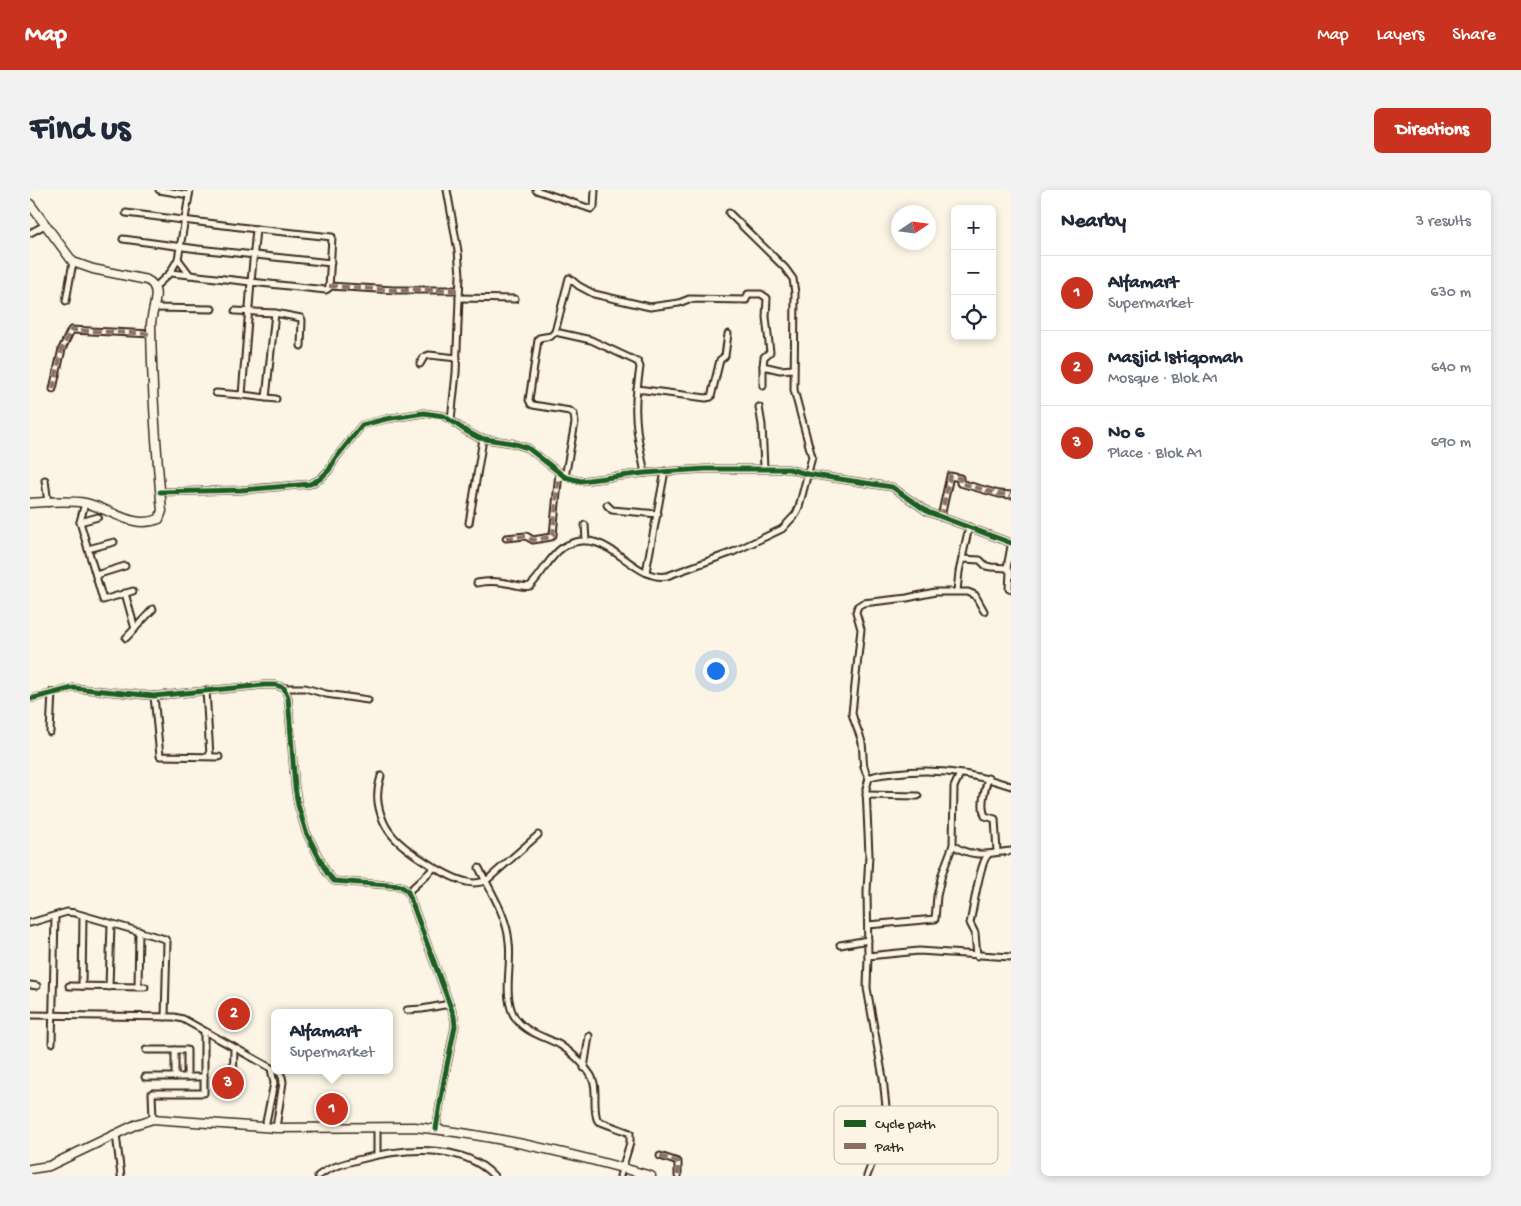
<!DOCTYPE html>
<html lang="en">
<head>
<meta charset="utf-8">
<style>
  body { margin:0; font-family:"Gochi Hand",sans-serif; background:#f2f2f3; color:#1f2937 }
  .controls { position:absolute; right:15px; top:15px; display:grid; overflow:hidden; border-radius:8px; box-shadow:0 2px 8px #0003 }
  .controls button { width:45px; height:45px; display:grid; place-items:center; padding:0; border:0; border-bottom:1px solid #e0e1e3; background:#fff; color:#1f2937; font:25px sans-serif }
  .compass { position:absolute; left:861px; top:15px; width:45px; height:45px; border-radius:50%; background:#fff; box-shadow:0 2px 8px #0003; rotate:77deg }
  .you { position:absolute; left:685px; top:480px; width:18px; height:18px; margin:-12px; border:4px solid #fff; border-radius:50%; background:#1a73e8; box-shadow:0 0 0 8px #1a73e833 }
  .badge { display:grid; place-items:center; width:32px; height:32px; border-radius:50%; background:#c8321e; color:#fff; font-size:16px; font-weight:700 }
  .pin { position:absolute; translate:-50% -50%; border:2px solid #fff; box-shadow:0 1px 5px #0006 }
  .popup { position:absolute; left:241px; top:819px; width:122px; height:65px; box-sizing:border-box; display:grid; place-content:center; border-radius:8px; background:#fff; filter:drop-shadow(0 1px 4px #0005); font-size:16px; white-space:nowrap; color:#747a83 }
  .popup b { font-size:19px; color:#1f2937 }
  .popup::after { content:''; position:absolute; left:50%; top:100%; margin-left:-10px; border:10px solid transparent; border-top-color:#fff }
  .list { margin:0; padding:0; list-style:none }
  h2 { display:flex; justify-content:space-between; align-items:center; height:65px; margin:0; padding:0 20px; font-size:21px }
  h2 small { font-size:16px; font-weight:400; color:#747a83 }
  .list li { display:grid; grid-template-columns:32px 1fr auto; gap:15px; align-items:center; box-sizing:border-box; height:75px; padding:0 20px; border-top:1px solid #e0e1e3 }
  .list b { display:block; font-size:19px; white-space:nowrap }
  .list p { margin:0; font-size:16px; white-space:nowrap; color:#747a83 }
  .list em { font-size:16px; font-style:normal; color:#747a83 }
  .icon { flex:none; width:28px; height:28px; fill:none; stroke:currentColor; stroke-width:2; stroke-linecap:round; stroke-linejoin:round }
  .map { position:relative; flex:none; width:981px; height:986px; overflow:hidden; border-radius:8px }
  header { display:flex; align-items:center; gap:30px; box-sizing:border-box; height:70px; padding:0 25px; background:#c8321e; color:#fff }
  header strong { font-size:24px }
  nav { display:flex; gap:28px; margin-inline-start:auto; font-size:18px }
  .intro { display:flex; align-items:center; justify-content:space-between; box-sizing:border-box; height:120px; padding:0 30px }
  h1 { margin:0; font-size:35px }
  .button { padding:12px 22px; border-radius:8px; background:#c8321e; color:#fff; font-size:18px; font-weight:700 }
  main { display:flex; gap:30px; padding:0 30px }
  aside { flex:1; background:#fff; border-radius:8px; box-shadow:0 2px 8px #0003 }
  .map>svg:first-child { display:block }
  .lines { fill:none; stroke-linecap:round; stroke-linejoin:round }
  .street-casing { stroke:#3b2a1e; stroke-width:9 }
  .secondary-casing { stroke:#3b2a1e; stroke-width:11 }
  .street { stroke:#fcf5e5; stroke-width:5 }
  .secondary { stroke:#fcf5e5; stroke-width:8 }
  .quiet { stroke:#8d6e63; stroke-width:4; stroke-dasharray:8 4; stroke-linecap:butt }
  .cycleway-casing { stroke:#fcf5e5; stroke-width:8 }
  .cycleway { stroke:#1b5e20; stroke-width:5 }
  .key { fill:#fcf5e5; stroke:#c2b8a9; stroke-width:1 }
  .key-label { font-size:14px; fill:#3b2a1e }
</style>
</head>
<body>
<header>
<strong>Map</strong>
<nav><a>Map</a><a>Layers</a><a>Share</a></nav>
</header>
<div class="intro"><h1>Find us</h1><a class="button">Directions</a></div>
<main>
<div class="map">
<svg width="981" height="986" viewBox="0 0 981 986">
  <rect width="100%" height="100%" fill="#fcf5e5"/>
  <filter id="ink" filterUnits="userSpaceOnUse"><feTurbulence type="fractalNoise" baseFrequency=".02" numOctaves="2"/><feDisplacementMap in="SourceGraphic" scale="10" xChannelSelector="R" yChannelSelector="G"/><feConvolveMatrix kernelMatrix="1 2 1 2 8 2 1 2 1" color-interpolation-filters="sRGB"/></filter>
  <g filter="url(#ink)">
    <g class="lines">
      <defs>
        <g id="street">
          <polyline points="129,0 159,5"/>
          <polyline points="417,0 428,61 430,85 426,183 421,230"/>
          <polyline points="506,0 561,19 564,17 565,0"/>
          <polyline points="96,23 226,39 221,92 160,85"/>
          <polyline points="0,43 15,35"/>
          <polyline points="93,49 168,59 301,73"/>
          <polyline points="140,83 148,69 160,0"/>
          <polyline points="299,96 364,100 429,100"/>
          <polyline points="125,97 140,83 160,85 148,69"/>
          <polyline points="429,108 485,109"/>
          <polyline points="36,111 43,72"/>
          <polyline points="123,118 182,119"/>
          <polyline points="205,121 245,123 271,128 272,130 271,156"/>
          <polyline points="525,142 561,150 608,172 610,177 607,199"/>
          <polyline points="390,174 394,167 399,165 427,168"/>
          <polyline points="733,196 733,176"/>
          <polyline points="23,199 32,159 41,140 122,144"/>
          <polyline points="186,203 212,205 221,92 296,100 299,98 302,47 226,39"/>
          <polyline points="212,205 246,209"/>
          <polyline points="236,208 245,123"/>
          <polyline points="729,217 732,235 734,278"/>
          <path d="M615,283C609,255 603,227 607,199L676,208L681,207L690,170L695,166L698,144"/>
          <polyline points="535,287 545,233 544,224 540,221 503,215 501,214 499,210 508,150 509,148 521,146 525,142 539,88 549,96 564,104 620,117 649,113 659,109 716,110 718,104 731,104 737,108 736,127 740,162 734,167 733,176 750,180 763,179"/>
          <polyline points="15,290 18,313"/>
          <polyline points="130,302 211,300 280,294 290,289 299,280 305,269 332,235 356,229 394,223 414,226 436,241 449,248 482,253 498,258 535,287 551,291 615,283 675,279 759,279 777,284 862,297 898,322 981,353"/>
          <polyline points="55,313 50,332 73,410 103,401"/>
          <polyline points="577,315 582,320 628,324"/>
          <polyline points="911,327 920,286 930,288 930,293 969,304 981,305"/>
          <polyline points="50,332 68,327"/>
          <polyline points="439,333 453,249"/>
          <polyline points="555,335 556,351"/>
          <polyline points="476,348 496,346 503,350 521,347 523,345 529,282"/>
          <polyline points="58,359 84,352"/>
          <polyline points="932,369 950,370 956,376 961,377 977,378 980,382 979,399"/>
          <polyline points="977,378 981,356"/>
          <polyline points="616,382 635,281"/>
          <polyline points="66,385 95,376"/>
          <path d="M447,393C457,391 466,391 476,393C484,394 492,398 500,396C512,385 519,367 532,358C576,330 602,393 637,386L703,362L752,339L766,324L769,317L782,267L764,200L765,103L763,89L755,78L699,23"/>
          <polyline points="927,401 929,382 939,337"/>
          <polyline points="95,403 105,439"/>
          <polyline points="96,448 123,419"/>
          <polyline points="254,498 275,498 296,504 338,510"/>
          <polyline points="176,500 180,566"/>
          <polyline points="124,506 130,566 189,567"/>
          <polyline points="0,509 43,498 124,506 234,495 246,495 254,498 258,507 265,597 268,615 276,642 297,683 304,691 371,696 378,702 424,826 425,836 414,890 406,939"/>
          <polyline points="20,542 22,502"/>
          <path d="M930,584L924,597L923,655C942,669 959,663 981,661"/>
          <path d="M351,586C350,591 348,596 348,601C346,615 353,635 362,645C374,660 418,688 437,692C444,694 449,693 456,691L508,645"/>
          <path d="M839,588C831,577 834,566 832,553C830,543 824,533 822,523L831,439L826,422L828,416L833,413L877,408L905,402H938L945,405L954,421"/>
          <path d="M958,588C955,600 950,614 955,626L965,629L967,662"/>
          <polyline points="836,605 888,606"/>
          <path d="M449,678C461,702 477,726 479,752C482,775 473,802 483,824C492,842 514,846 530,855C541,862 553,873 560,884C569,896 562,915 567,929L568,931L600,943V953L590,986"/>
          <polyline points="378,702 404,678"/>
          <polyline points="0,733 37,722 45,723 135,749 137,752 135,827"/>
          <polyline points="838,735 905,729 907,706 912,684 923,655"/>
          <polyline points="810,755 838,750"/>
          <polyline points="838,766 889,761 981,767"/>
          <path d="M947,766L945,743L940,733C943,721 950,671 958,665"/>
          <polyline points="0,795 7,796"/>
          <polyline points="39,796 115,797"/>
          <polyline points="52,796 53,726"/>
          <polyline points="79,797 81,734"/>
          <polyline points="108,797 109,741"/>
          <polyline points="377,820 392,819 420,814"/>
          <polyline points="0,825 144,827 153,829 250,883 252,887 253,892 246,938"/>
          <polyline points="22,853 25,726"/>
          <polyline points="116,860 157,860 157,887"/>
          <polyline points="145,860 145,887"/>
          <polyline points="554,878 559,846"/>
          <polyline points="115,887 174,887"/>
          <polyline points="203,901 204,858"/>
          <polyline points="123,929 122,903 174,903 174,842"/>
          <polyline points="235,937 244,893 241,879"/>
          <polyline points="347,937 347,965"/>
          <polyline points="86,944 91,986"/>
          <polyline points="630,966 648,972 648,986"/>
          <path d="M288,986C299,977 313,974 327,970C369,959 431,951 464,986"/>
          <path d="M837,986L854,941L856,931V917L853,888L837,798L838,766L837,701L839,665L836,599L839,588C847,584 856,584 865,583C904,578 944,583 981,596"/>
        </g>
        <g id="secondary">
          <path d="M0,14L43,72L63,79L117,90C134,98 121,120 121,135C122,197 126,259 132,321L129,329C102,340 80,318 55,313C38,310 17,312 0,313"/>
          <path d="M0,979L19,976L107,934L123,929L246,938L385,937C465,945 544,964 621,986"/>
        </g>
      </defs>
      <!-- street casing -->
      <use href="#street" class="street-casing"/>
      <!-- secondary casing -->
      <use href="#secondary" class="secondary-casing"/>
      <!-- street -->
      <use href="#street" class="street"/>
      <!-- secondary -->
      <use href="#secondary" class="secondary"/>
      <!-- quiet -->
      <g class="quiet">
        <polyline points="299,96 364,100 429,100"/>
        <polyline points="23,199 32,159 41,140 122,144"/>
        <polyline points="911,327 920,286 930,288 930,293 969,304 981,305"/>
        <polyline points="476,348 496,346 503,350 521,347 523,345 529,282"/>
        <polyline points="630,966 648,972 648,986"/>
      </g>
      <defs>
        <g id="cycleway">
          <polyline points="130,302 211,300 280,294 290,289 299,280 305,269 332,235 356,229 394,223 414,226 436,241 449,248 482,253 498,258 535,287 551,291 615,283 675,279 759,279 777,284 862,297 898,322 981,353"/>
          <polyline points="0,509 43,498 124,506 234,495 246,495 254,498 258,507 265,597 268,615 276,642 297,683 304,691 371,696 378,702 424,826 425,836 414,890 406,939"/>
        </g>
      </defs>
      <!-- cycleway casing -->
      <use href="#cycleway" class="cycleway-casing"/>
      <!-- cycleway -->
      <use href="#cycleway" class="cycleway"/>
    </g>
  </g>
  <!-- legend -->
  <rect x="804" y="916" width="164" height="58" rx="8" class="key"/>
  <rect x="814" y="930" width="22" height="7" fill="#1b5e20"/>
  <rect x="814" y="953" width="22" height="6" fill="#8d6e63"/>
  <g class="key-label">
    <text x="845" y="938">Cycle path</text>
    <text x="845" y="961">Path</text>
  </g>
</svg>
<div class="controls">
<button>+</button>
<button>−</button>
<button><svg class="icon" aria-label="locate" viewBox="0 0 24 24"><circle cx="12" cy="12" r="6"/><path d="M12 2v4M12 18v4M2 12h4M18 12h4"/></svg></button>
</div>
<svg class="compass" viewBox="-18 -18 36 36"><path d="M0-13l5 13h-10z" fill="#e53935"/><path d="M0 13l5-13h-10z" fill="#747a83"/></svg>
<div class="you"></div>
<div class="pin badge" style="left:302px;top:919px">1</div>
<div class="popup"><b>Alfamart</b>Supermarket</div>
<div class="pin badge" style="left:204px;top:824px">2</div>
<div class="pin badge" style="left:198px;top:893px">3</div>
</div>
<aside>
<h2>Nearby<small>3 results</small></h2>
<ul class="list">
<li><span class="badge">1</span><div><b>Alfamart</b><p>Supermarket</p></div><em>630 m</em></li>
<li><span class="badge">2</span><div><b>Masjid Istiqomah</b><p>Mosque · Blok A1</p></div><em>640 m</em></li>
<li><span class="badge">3</span><div><b>No 6</b><p>Place · Blok A1</p></div><em>690 m</em></li>
</ul>
</aside>
</main>
</body>
</html>
